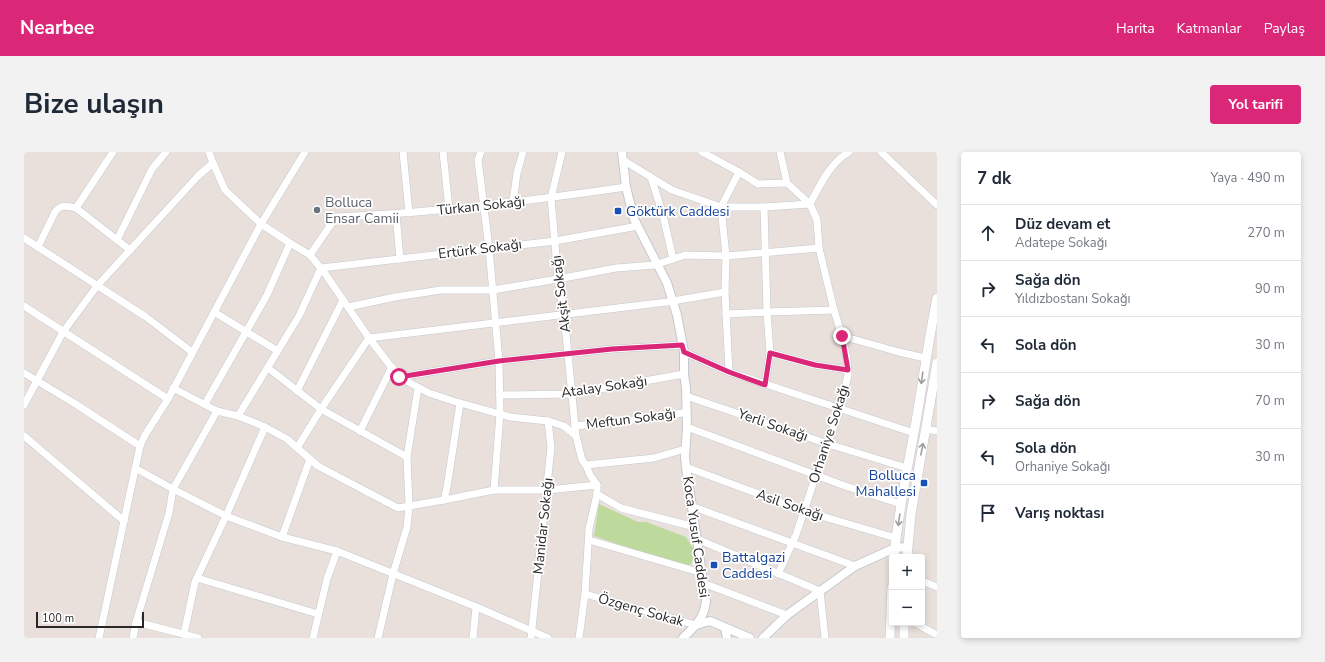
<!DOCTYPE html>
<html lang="tr">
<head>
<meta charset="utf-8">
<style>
  body { margin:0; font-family:"Nunito Sans",sans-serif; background:#f2f2f3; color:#1f2937 }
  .controls { position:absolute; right:12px; bottom:12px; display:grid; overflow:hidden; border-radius:4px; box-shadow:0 2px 6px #0003 }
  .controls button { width:36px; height:36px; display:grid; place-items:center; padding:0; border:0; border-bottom:1px solid #e0e1e3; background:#fff; color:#1f2937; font:20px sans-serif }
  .scale { position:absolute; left:12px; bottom:10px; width:108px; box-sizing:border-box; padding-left:4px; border:2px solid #282828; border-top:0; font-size:11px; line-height:14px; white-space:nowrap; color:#282828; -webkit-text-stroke:3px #fff; paint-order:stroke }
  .stop { position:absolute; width:12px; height:12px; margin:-9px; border:3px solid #db2777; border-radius:50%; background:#fff }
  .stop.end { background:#db2777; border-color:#fff; box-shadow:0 1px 4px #0008 }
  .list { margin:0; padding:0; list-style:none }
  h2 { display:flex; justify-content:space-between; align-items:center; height:52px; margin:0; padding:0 16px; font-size:17px }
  h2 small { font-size:13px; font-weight:400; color:#747a83 }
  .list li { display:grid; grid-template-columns:26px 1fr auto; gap:12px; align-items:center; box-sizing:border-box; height:56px; padding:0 16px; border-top:1px solid #e0e1e3 }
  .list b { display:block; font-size:15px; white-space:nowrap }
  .list p { margin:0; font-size:13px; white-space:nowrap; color:#747a83 }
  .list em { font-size:13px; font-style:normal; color:#747a83 }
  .icon { flex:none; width:22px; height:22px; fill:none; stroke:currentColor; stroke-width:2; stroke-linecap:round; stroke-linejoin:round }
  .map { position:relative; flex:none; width:913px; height:486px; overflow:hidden; border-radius:4px }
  header { display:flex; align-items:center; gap:24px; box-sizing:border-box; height:56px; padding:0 20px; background:#db2777; color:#fff }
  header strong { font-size:19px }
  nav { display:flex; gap:22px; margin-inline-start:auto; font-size:14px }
  .intro { display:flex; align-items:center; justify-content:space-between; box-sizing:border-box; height:96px; padding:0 24px }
  h1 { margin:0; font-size:28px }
  .button { padding:10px 18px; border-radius:4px; background:#db2777; color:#fff; font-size:14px; font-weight:700 }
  main { display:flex; gap:24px; padding:0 24px }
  aside { flex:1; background:#fff; border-radius:4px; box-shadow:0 2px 6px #0003 }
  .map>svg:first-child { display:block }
  .green { fill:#bdda9c }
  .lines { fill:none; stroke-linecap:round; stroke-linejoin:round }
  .minor-casing { stroke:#c3c8d0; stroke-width:8 }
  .tertiary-casing { stroke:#c3c8d0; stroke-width:10 }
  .secondary-casing { stroke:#c3c8d0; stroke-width:10 }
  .minor { stroke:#fff; stroke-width:7 }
  .tertiary { stroke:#fff; stroke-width:8 }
  .secondary { stroke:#fff; stroke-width:9 }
  .oneway { stroke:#9e9e9e }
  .route { stroke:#db2777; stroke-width:5 }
  .worship-dot { fill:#6b7280; stroke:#fff; stroke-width:1.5 }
  .transit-dot { fill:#1a4fb4; stroke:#fff; stroke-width:1.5 }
  .labels { text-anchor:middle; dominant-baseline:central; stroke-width:3.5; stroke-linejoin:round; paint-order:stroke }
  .worship-label { font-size:14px; fill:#5b616d; stroke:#fff; text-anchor:start }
  .street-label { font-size:14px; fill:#282828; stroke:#fff }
  .transit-label { font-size:14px; fill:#164399; stroke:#fff; text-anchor:start }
</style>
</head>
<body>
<header>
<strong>Nearbee</strong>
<nav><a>Harita</a><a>Katmanlar</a><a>Paylaş</a></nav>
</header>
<div class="intro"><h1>Bize ulaşın</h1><a class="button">Yol tarifi</a></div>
<main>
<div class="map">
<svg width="913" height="486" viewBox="0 0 913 486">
  <rect width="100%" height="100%" fill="#e9e0db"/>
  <!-- green -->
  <polygon class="green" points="575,352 614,370 622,370 662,385 670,398 670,405 667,412 661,415 570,384"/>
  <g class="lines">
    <defs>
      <g id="minor">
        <polyline points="185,0 189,11 201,38 237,72 266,91 286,103 300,120 345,186 375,225 405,241 429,249 486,265 524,269 540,274 552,284 558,308 562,313 566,323 573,333 573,342 597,356 671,375"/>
        <polyline points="379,0 385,61"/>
        <polyline points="419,0 425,57"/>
        <polyline points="457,0 454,8 465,96 475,209 476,262 470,338"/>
        <polyline points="538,0 527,46 534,127 540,162 552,284"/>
        <polyline points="678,0 715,20 734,32 763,31"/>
        <path d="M756,0L763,31L786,52C796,33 806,11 825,0"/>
        <polyline points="857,0 913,53"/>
        <polyline points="599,8 648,38 697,55 740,55 786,52 793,68 795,96 810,158 818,184 823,207 824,223 816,258 794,317 772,383 754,422"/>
        <polyline points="627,25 639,63 649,107"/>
        <polyline points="489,50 493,21 499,0"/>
        <polyline points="740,55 743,160 746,201 741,233"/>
        <polyline points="52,56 106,98"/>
        <polyline points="372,62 376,107"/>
        <polyline points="0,86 122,165 168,200"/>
        <polyline points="93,88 128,17 142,0"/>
        <path d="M14,95L31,60C37,52 42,54 52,56L89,0"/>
        <path d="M286,103L312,65C409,61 506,49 602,35"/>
        <polyline points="0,154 144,247"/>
        <polyline points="324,155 371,145 417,138 469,138 534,127 592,116 631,113 661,103 702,104 795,96"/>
        <polyline points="190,160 254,199"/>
        <polyline points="702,162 743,160 810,158"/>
        <polyline points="818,184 875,200 901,206"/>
        <polyline points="660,200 705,220 890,281"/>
        <polyline points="746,201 791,213 824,218"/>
        <polyline points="244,216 297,257 383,305"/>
        <polyline points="705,220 701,140 702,104 697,55 715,20"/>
        <polyline points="0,221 50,251 116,294"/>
        <polyline points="375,225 475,209 588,197 658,193"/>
        <polyline points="149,236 193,259 214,264 241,275 263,287 294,314 374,356 420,348 470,338 523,338 573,333"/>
        <polyline points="273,239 319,148"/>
        <polyline points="476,243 547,242 660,222"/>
        <polyline points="662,244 804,292 883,316"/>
        <polyline points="181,252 243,143 266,91"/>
        <polyline points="0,253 39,180 73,134 174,24 189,11"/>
        <polyline points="214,264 275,164 297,116 531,89 614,74"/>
        <polyline points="551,274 638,265 663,260"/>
        <polyline points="663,275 821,334 877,352"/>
        <polyline points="902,277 913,279"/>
        <polyline points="336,279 368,215"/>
        <polyline points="0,284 100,369"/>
        <polyline points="273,296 297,257 345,186 643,150 701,140"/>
        <polyline points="562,313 630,306 661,297"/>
        <polyline points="662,315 780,359 872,386"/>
        <polyline points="111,316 149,337 202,364 258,385 313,399 455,456 524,486"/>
        <polyline points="420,348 423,335 436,251"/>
        <polyline points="667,354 831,414"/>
        <polyline points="258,385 286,307"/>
        <polyline points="673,387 796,439 801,486"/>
        <polyline points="565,388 678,421"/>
        <polyline points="173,426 294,462"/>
        <polyline points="898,429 913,435"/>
        <polyline points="679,431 763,463"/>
        <polyline points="561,442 672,473"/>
        <polyline points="112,470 174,486"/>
        <polyline points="891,471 913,483"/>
        <polyline points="160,482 171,430 202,364 241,275"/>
        <polyline points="75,486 116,294 121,283 144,247 237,72 281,0"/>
        <polyline points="109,486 112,470 145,361 149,337 193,259"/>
        <polyline points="289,486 303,427 313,399"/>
        <polyline points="354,486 369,422 383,375 385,354 383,305 394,236"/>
        <polyline points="449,486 452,455"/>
        <polyline points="507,486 527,295 524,269"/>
        <polyline points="555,486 561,442 565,377 573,342"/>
      </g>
      <g id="tertiary">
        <path d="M598,0L602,35L610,67L643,131L653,163L660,200V222L662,236L663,275L661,305L662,315L682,449C680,467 671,474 659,486"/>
        <polyline points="672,473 686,469 726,486"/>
        <polyline points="701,476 703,486"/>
        <polyline points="739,486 763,463 831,414 871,396 884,395"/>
      </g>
      <g id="secondary">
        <path d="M870,405C874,363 882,322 890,281C898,236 904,191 913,146"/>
        <polyline points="883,405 887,362 913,211"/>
        <polyline points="866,486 868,435"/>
        <polyline points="880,486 880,471"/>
      </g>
    </defs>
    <!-- minor casing -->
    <use href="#minor" class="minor-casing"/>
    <!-- tertiary casing -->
    <use href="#tertiary" class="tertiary-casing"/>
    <!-- secondary casing -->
    <use href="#secondary" class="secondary-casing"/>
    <!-- minor -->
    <use href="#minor" class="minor"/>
    <!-- tertiary -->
    <use href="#tertiary" class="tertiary"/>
    <!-- secondary -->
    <use href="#secondary" class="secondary"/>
  </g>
  <!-- one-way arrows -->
  <defs><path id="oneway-shaft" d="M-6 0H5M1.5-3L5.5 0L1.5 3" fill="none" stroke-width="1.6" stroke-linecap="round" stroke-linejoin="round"/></defs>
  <g class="oneway">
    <use href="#oneway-shaft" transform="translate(898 226) rotate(98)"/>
    <use href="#oneway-shaft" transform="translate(898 297) rotate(-79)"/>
    <use href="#oneway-shaft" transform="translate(875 368) rotate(98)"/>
  </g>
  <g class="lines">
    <!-- route -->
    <polyline class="route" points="375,225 475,209 588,197 658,193 660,200 705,220 741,233 746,201 791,213 824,218 818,184"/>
  </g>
  <!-- markers -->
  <circle class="worship-dot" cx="293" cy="58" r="4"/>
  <g class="transit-dot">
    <rect x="590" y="55" width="8" height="8" rx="2"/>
    <rect x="896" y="327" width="8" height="8" rx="2"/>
    <rect x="686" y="409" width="8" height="8" rx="2"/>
  </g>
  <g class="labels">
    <!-- worship labels -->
    <g class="worship-label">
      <text x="301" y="50">Bolluca<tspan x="301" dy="16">Ensar Camii</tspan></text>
    </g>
    <!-- street labels -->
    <g class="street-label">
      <text transform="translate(457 54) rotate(-6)">Türkan Sokağı</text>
      <text transform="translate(456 97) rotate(-7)">Ertürk Sokağı</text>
      <text transform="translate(537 142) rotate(-97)">Akşit Sokağı</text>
      <text transform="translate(580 235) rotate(-8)">Atalay Sokağı</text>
      <text transform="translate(607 267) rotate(-7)">Meftun Sokağı</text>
      <text transform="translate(749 273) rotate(19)">Yerli Sokağı</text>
      <text transform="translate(805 282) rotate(-72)">Orhaniye Sokağı</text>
      <text transform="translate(766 353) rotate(19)">Asil Sokağı</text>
      <text transform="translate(519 374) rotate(-84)">Manidar Sokağı</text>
      <text transform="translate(672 385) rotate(82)">Koca Yusuf Caddesi</text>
      <text transform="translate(617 458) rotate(16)">Özgenç Sokak</text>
    </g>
    <!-- transit labels -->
    <g class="transit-label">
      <text x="602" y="59">Göktürk Caddesi</text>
      <text x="892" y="323" text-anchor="end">Bolluca<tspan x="892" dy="16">Mahallesi</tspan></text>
      <text x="698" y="405">Battalgazi<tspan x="698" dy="16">Caddesi</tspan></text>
    </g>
  </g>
</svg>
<div class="controls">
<button>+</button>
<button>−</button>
</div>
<div class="scale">100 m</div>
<div class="stop" style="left:375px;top:225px"></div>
<div class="stop end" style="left:818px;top:184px"></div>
</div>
<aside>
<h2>7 dk<small>Yaya · 490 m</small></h2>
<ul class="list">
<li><svg class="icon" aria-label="ahead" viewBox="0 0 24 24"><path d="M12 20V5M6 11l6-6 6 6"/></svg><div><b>Düz devam et</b><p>Adatepe Sokağı</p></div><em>270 m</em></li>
<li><svg class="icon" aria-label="right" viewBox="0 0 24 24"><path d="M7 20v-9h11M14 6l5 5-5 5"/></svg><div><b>Sağa dön</b><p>Yıldızbostanı Sokağı</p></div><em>90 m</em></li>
<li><svg class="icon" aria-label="left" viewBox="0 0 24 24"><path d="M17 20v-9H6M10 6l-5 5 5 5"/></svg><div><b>Sola dön</b></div><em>30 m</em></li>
<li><svg class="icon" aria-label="right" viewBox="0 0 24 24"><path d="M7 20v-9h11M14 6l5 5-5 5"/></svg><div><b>Sağa dön</b></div><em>70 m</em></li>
<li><svg class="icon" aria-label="left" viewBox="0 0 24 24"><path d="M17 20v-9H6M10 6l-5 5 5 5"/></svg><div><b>Sola dön</b><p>Orhaniye Sokağı</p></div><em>30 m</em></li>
<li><svg class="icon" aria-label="arrive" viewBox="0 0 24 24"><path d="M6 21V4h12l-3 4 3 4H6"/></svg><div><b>Varış noktası</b></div></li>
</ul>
</aside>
</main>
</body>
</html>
